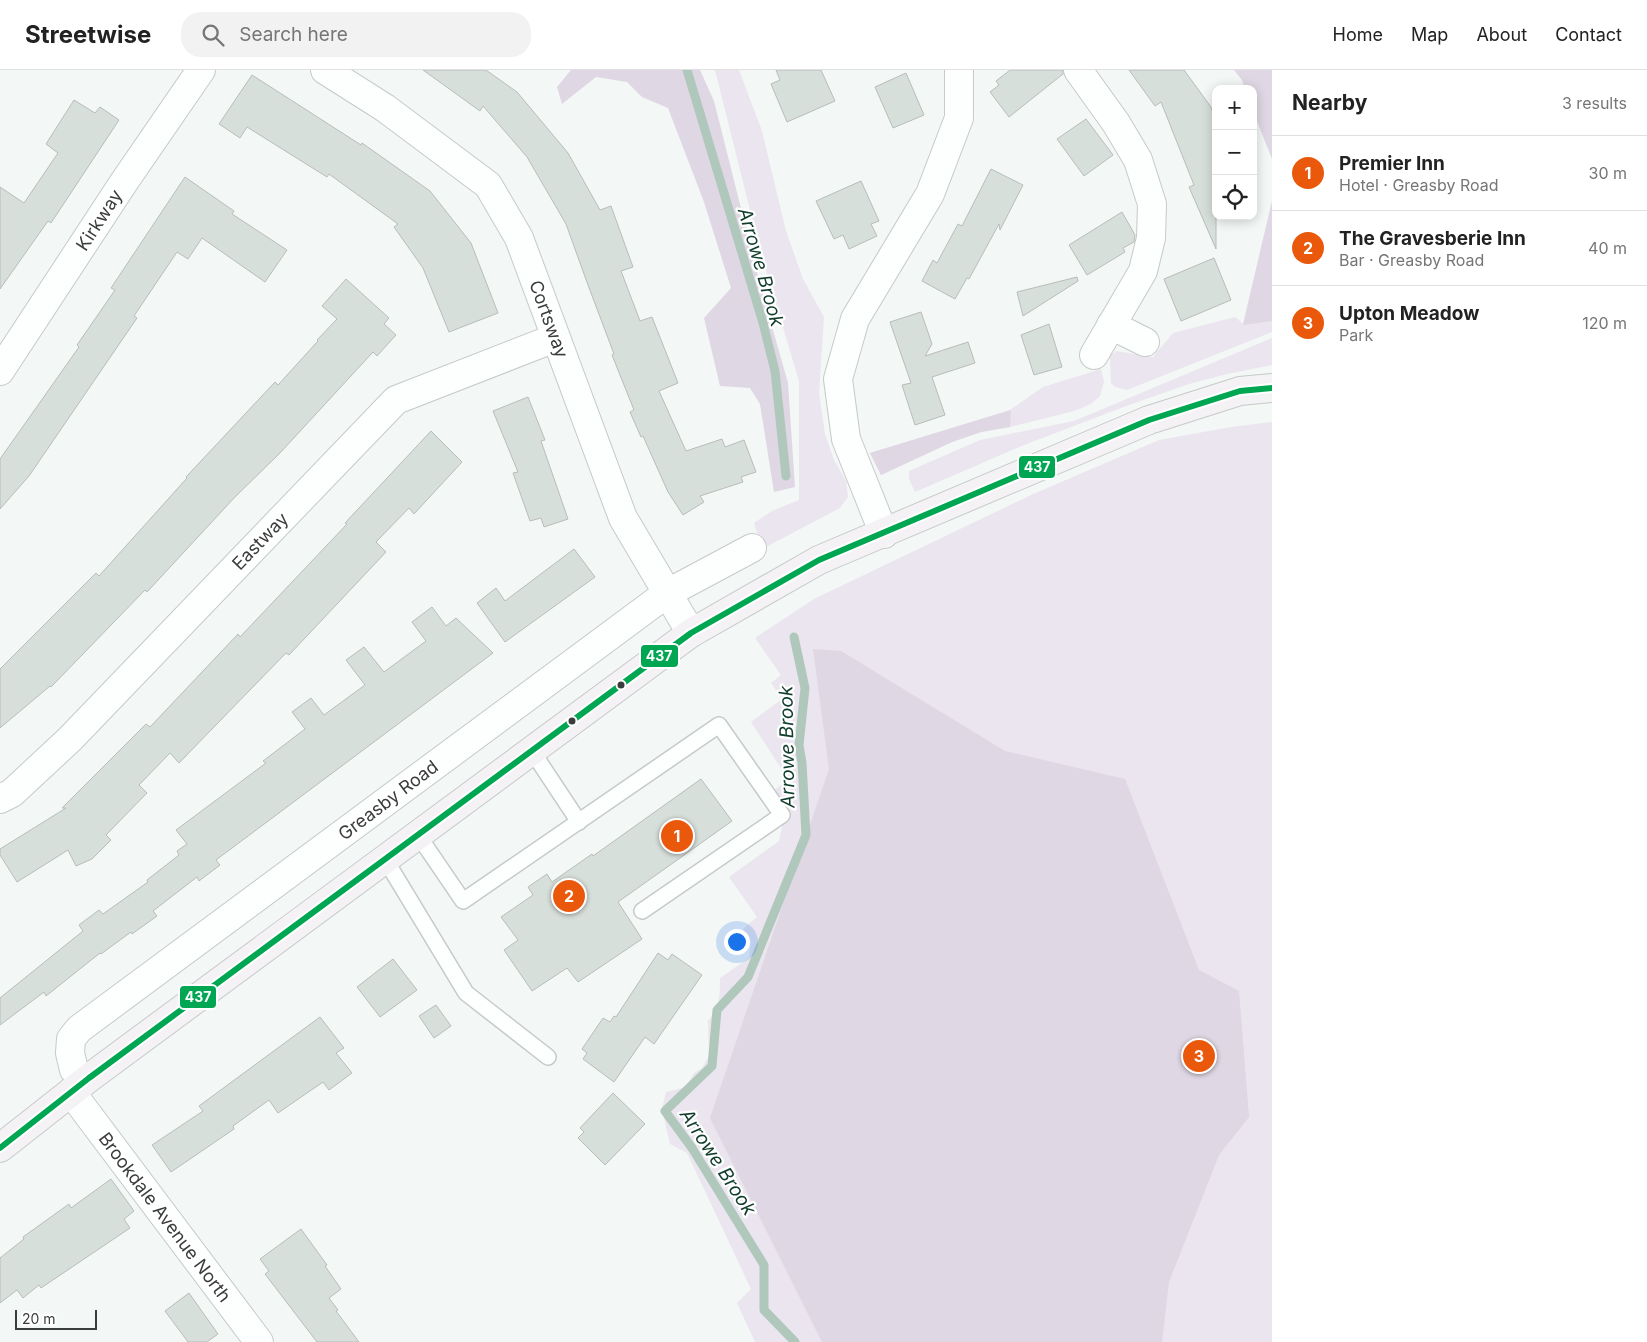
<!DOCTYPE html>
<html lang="en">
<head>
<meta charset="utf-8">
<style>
  body { margin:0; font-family:Inter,sans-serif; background:#f2f2f2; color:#222 }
  .controls { position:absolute; right:15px; top:15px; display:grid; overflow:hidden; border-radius:10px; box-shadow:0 2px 12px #0003 }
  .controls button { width:45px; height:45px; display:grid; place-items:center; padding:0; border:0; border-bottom:1px solid #e0e0e0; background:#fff; color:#222; font:25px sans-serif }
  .scale { position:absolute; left:15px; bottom:12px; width:82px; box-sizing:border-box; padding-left:5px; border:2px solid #3a3d3b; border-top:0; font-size:14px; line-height:18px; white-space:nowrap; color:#3a3d3b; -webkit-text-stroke:4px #fff; paint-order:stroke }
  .you { position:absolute; left:736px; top:871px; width:18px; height:18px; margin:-12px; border:4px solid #fff; border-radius:50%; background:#1a73e8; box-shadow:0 0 0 8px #1a73e833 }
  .badge { display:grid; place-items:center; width:32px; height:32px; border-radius:50%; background:#ea580c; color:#fff; font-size:16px; font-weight:700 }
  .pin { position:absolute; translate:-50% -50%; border:2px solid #fff; box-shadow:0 1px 5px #0006 }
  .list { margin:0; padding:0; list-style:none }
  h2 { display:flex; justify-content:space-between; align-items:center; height:65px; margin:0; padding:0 20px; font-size:21px }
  h2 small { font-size:16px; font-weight:400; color:#767676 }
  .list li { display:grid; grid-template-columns:32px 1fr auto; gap:15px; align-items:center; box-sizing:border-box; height:75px; padding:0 20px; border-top:1px solid #e0e0e0 }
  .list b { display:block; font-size:19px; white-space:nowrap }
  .list p { margin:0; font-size:16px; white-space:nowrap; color:#767676 }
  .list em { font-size:16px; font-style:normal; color:#767676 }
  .icon { flex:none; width:28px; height:28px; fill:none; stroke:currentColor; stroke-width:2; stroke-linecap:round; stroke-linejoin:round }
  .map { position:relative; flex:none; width:1272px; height:1272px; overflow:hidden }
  header { display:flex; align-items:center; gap:30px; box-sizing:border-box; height:70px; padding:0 25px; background:#fff; border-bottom:1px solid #e0e0e0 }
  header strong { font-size:24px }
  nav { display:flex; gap:28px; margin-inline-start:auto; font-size:18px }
  .search { width:350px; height:45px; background:#f2f2f2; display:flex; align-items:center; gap:12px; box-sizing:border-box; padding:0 18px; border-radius:20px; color:#767676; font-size:19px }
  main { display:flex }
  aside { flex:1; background:#fff }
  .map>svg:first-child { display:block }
  .green { fill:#eae5ee }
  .forest { fill:#dfd7e4 }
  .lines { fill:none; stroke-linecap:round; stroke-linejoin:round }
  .stream { stroke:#b0c8bc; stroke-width:9 }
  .building { fill:#d7dfdb; stroke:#b9bcba }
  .service-casing { stroke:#c6cac8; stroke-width:18 }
  .minor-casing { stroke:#c6cac8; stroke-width:30 }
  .secondary-casing { stroke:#c6cac8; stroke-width:30 }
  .service { stroke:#fdfefe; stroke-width:15 }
  .minor { stroke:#fdfefe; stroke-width:28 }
  .secondary { stroke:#f4f2f5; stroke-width:28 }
  .bus-1-casing { stroke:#fff; stroke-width:10 }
  .bus-1 { stroke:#00a651; stroke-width:6 }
  .bus-dot { fill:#3a3d3b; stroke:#fff; stroke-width:2 }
  .labels { text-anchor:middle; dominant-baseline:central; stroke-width:4.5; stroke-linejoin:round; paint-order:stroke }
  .street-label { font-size:18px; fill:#3a3d3b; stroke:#fff }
  .water-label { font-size:19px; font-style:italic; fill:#103d2c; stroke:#fff }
  .line-badge { stroke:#fff; stroke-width:2 }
  .badge-label { font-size:14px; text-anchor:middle; font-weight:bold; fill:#fff }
</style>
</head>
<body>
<header>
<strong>Streetwise</strong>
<div class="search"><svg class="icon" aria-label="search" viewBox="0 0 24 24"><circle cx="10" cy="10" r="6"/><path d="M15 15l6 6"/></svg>Search here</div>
<nav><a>Home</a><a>Map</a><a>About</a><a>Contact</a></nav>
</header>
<main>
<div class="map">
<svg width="1272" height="1272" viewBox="0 0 1272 1272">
  <rect width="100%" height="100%" fill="#f3f7f5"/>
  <!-- green -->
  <g class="green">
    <polygon points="715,0 739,0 762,61 786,161 803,209 824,247 819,323 825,364 834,390 846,411 848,427 840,438 762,479 754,453 772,441 799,430 799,311 761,184"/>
    <polygon points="1272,131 1272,262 1127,320 1115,317 1111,313 1110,286 1116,281 1153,287 1173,263 1235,247 1243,254"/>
    <polygon points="1272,268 1272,295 1227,304 1189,314 1129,335 1024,375 915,422 909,409 909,401 980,370 1074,351"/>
    <polygon points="1101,299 1104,312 1100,326 1091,334 1074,341 1010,357 981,362 952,372 881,405 870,383 1010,340 1043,317"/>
    <path d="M1272,352V1272H755L737,1233L751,1219L687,1083L670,1074L662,1039L666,1022L686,1017L694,1003L702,998L709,986L708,951C720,936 720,927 720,908L749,888L751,872L743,859L757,847L729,807L779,771L786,738L775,720L788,709L751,652L782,629L771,613L781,605L755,568L814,529L1031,425L1159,370L1231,357Z"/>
  </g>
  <!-- forest -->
  <g class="forest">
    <polygon points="571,0 700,0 714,31 761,218 788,313 795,417 774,422 760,334 750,318 720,316 704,248 731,218 704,132 668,38 642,27 627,12 596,7 562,34 557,17"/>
    <polygon points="1234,0 1272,0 1272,89 1253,41 1253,19 1245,19 1242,10"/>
    <polygon points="1272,131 1272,251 1243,255"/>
    <polygon points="1011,340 1010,357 981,362 952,372 881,405 870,383"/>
    <polygon points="813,579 841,581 1005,681 1125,709 1199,900 1239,921 1249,1047 1219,1085 1169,1212 1162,1272 822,1272 710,1048 829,699"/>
  </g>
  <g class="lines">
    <!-- stream -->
    <g class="stream">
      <polyline points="687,0 763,253 775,301 786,406"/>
      <polyline points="794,567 805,618 799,675 802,693 806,765 748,907 717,940 712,996 665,1041 692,1078 764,1195 764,1240 795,1272"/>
    </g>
  </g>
  <!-- building -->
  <g class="building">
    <polygon points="423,0 486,0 517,22 568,83 600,140 611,136 633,197 621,201 640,251 652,247 678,313 659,321 686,381 722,369 725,377 744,370 756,402 741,407 743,412 700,426 704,432 683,445 668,422 643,366 641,367 630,342 634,340 612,285 614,284 588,215 566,154 527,87 483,36 480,41"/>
    <polygon points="776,0 821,0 835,31 787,52 771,14 780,10"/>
    <polygon points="1010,0 1063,0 1063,4 1009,47 990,22 999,15 996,11"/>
    <polygon points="1129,0 1184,0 1211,37 1216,50 1216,179 1189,117 1194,115 1161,32 1155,36"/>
    <polygon points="906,3 924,45 893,58 875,17"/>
    <polygon points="252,5 361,75 362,73 430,121 471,173 498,243 449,262 423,198 394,157 398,154 329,104 327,107 247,57 240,68 219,54"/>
    <polygon points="74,30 95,43 100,37 119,50 51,153 48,151 0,219 0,117 24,133 58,83 46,74"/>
    <polygon points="1086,49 1113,85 1084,106 1057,69"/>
    <polygon points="991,99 1023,115 1000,160 999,154 969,209 967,208 955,229 922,211 933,190 937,193 958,154 962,156"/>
    <polygon points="185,107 234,141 232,144 287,180 265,212 202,168 188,189 177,182 134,246 137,248 29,406 0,439 0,389 79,277 77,275 115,220 111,218"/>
    <polygon points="861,111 879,151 871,154 877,166 849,179 843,165 834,169 816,131"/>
    <polygon points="1122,142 1135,165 1134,172 1123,178 1125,182 1087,205 1069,175"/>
    <polygon points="1214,188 1231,230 1181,251 1164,209"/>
    <polygon points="1077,207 1078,211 1023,246 1017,222"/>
    <polygon points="346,209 389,248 384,254 396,265 377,286 373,282 280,383 235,427 147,522 145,520 51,617 50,616 0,658 0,599 96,503 99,506 187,408 186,407 275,312 278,315 318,271 317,270 337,249 322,236"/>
    <polygon points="921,242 932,274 925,286 968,272 975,293 932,307 945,345 915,355 902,315 911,313 890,252"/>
    <polygon points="1049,254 1062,297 1034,305 1021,265"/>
    <polygon points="528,327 545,370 541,371 568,449 544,457 541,448 530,451 513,403 518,402 493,341"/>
    <polygon points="431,361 462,392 414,444 409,438 376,472 386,482 289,585 286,583 179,693 170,683 139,715 147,723 106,765 111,770 92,789 76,796 68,780 17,812 0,785 0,779 66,738 62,738 146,654 150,657 238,564 240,567 347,454 345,453"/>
    <polygon points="574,479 595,507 505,572 477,533 496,518 505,531"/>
    <polygon points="432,537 446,556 456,548 493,583 216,790 220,795 199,811 197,807 153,841 157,846 132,864 131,862 101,884 100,883 46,926 44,922 0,955 0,928 83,861 79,855 99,840 103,844 148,812 147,810 179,785 177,781 187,774 176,760 266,693 263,691 305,659 292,642 311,628 324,645 365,615 346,590 364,577 384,602 426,571 412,552"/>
    <polygon points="701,709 732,751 618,832 642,869 578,912 567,898 532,921 504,880 518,870 501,847 533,825 528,817 547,804 552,812 592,784 593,786"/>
    <polygon points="658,883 668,890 672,884 702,905 654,974 645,967 614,1012 583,989 587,983 582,979 603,948 610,952 614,946 616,947"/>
    <polygon points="393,889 417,920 380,947 357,917"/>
    <polygon points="436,935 451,956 434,968 419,946"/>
    <polygon points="320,947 344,978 336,983 352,1003 329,1020 323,1012 278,1043 269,1030 233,1056 234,1059 171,1102 152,1075 203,1041 199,1036"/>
    <polygon points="613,1023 645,1054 605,1095 578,1068 584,1062 580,1058"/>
    <polygon points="111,1109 134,1141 124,1149 130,1158 41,1218 39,1215 23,1228 17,1220 0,1233 0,1188 24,1169 23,1167 69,1134 71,1138"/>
    <polygon points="301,1159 327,1195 325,1196 341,1219 329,1228 338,1240 336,1241 359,1272 317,1272 265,1204 269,1201 260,1189"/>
    <polygon points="189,1223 218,1264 207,1272 188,1272 165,1241"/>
  </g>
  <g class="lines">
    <defs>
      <g id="service">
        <polyline points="532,681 579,752"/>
        <polyline points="418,765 463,831 719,655 782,745 642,841"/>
        <polyline points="385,789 466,923 548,987"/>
      </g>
      <g id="minor">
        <polyline points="325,0 385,38 488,115 519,168 623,448 691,563"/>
        <polyline points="1078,0 1116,53 1138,90 1152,134 1151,168 1143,201 1094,285"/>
        <polyline points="1111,255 1145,272"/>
        <polyline points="0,301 124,112 201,0"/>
        <polyline points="884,464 846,369 838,309 855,249 930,124 959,48 959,0"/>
        <polyline points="0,729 12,723 70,669 396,330 555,268"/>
        <polyline points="86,1010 74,1000 70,983 71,969 79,959 666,524 752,478"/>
        <polyline points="71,1022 259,1272"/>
      </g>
      <polyline id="secondary" points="0,1078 89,1008 691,563 819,490 1149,350 1240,321 1272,318"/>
    </defs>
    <!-- service casing -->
    <use href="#service" class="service-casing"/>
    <!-- minor casing -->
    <use href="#minor" class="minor-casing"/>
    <!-- secondary casing -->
    <use href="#secondary" class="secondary-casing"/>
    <!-- service -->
    <use href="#service" class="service"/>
    <!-- minor -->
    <use href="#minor" class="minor"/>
    <!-- secondary -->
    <use href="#secondary" class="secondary"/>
    <defs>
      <polyline id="bus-1" points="0,1078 89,1008 691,563 819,490 1149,350 1240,321 1272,318"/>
    </defs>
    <!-- bus-1 casing -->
    <use href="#bus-1" class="bus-1-casing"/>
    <!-- bus-1 -->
    <use href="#bus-1" class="bus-1"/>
  </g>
  <!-- markers -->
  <g class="bus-dot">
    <circle cx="621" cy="615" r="4.5"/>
    <circle cx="572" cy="651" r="4.5"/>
  </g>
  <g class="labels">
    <!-- street labels -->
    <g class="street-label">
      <text transform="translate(99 150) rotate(-57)">Kirkway</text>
      <text transform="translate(549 249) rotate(70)">Cortsway</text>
      <text transform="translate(260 471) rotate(-46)">Eastway</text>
      <text transform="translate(388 730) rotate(-37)">Greasby Road</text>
      <text transform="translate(165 1147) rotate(53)">Brookdale Avenue North</text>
    </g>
    <!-- water labels -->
    <g class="water-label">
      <text transform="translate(761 197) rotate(74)">Arrowe Brook</text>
      <text transform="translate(787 677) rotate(-91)">Arrowe Brook</text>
      <text transform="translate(718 1092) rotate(57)">Arrowe Brook</text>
    </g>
  </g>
  <g class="line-badge">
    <rect x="1018" y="385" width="38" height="24" rx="5" fill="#00a651"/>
    <rect x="640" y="574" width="39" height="24" rx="5" fill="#00a651"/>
    <rect x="179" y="915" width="38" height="24" rx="5" fill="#00a651"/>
  </g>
  <g class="badge-label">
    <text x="1037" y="402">437</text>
    <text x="659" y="591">437</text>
    <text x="198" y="932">437</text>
  </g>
</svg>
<div class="controls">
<button>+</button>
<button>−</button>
<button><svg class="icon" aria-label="locate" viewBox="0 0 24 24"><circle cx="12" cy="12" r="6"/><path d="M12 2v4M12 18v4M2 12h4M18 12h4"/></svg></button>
</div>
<div class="scale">20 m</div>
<div class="you"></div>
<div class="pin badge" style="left:677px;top:766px">1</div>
<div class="pin badge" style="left:569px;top:826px">2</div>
<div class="pin badge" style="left:1199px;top:986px">3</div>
</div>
<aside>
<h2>Nearby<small>3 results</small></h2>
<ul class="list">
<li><span class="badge">1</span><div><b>Premier Inn</b><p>Hotel · Greasby Road</p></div><em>30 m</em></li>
<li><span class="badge">2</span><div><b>The Gravesberie Inn</b><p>Bar · Greasby Road</p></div><em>40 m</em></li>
<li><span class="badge">3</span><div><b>Upton Meadow</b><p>Park</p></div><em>120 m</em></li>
</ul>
</aside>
</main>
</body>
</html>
